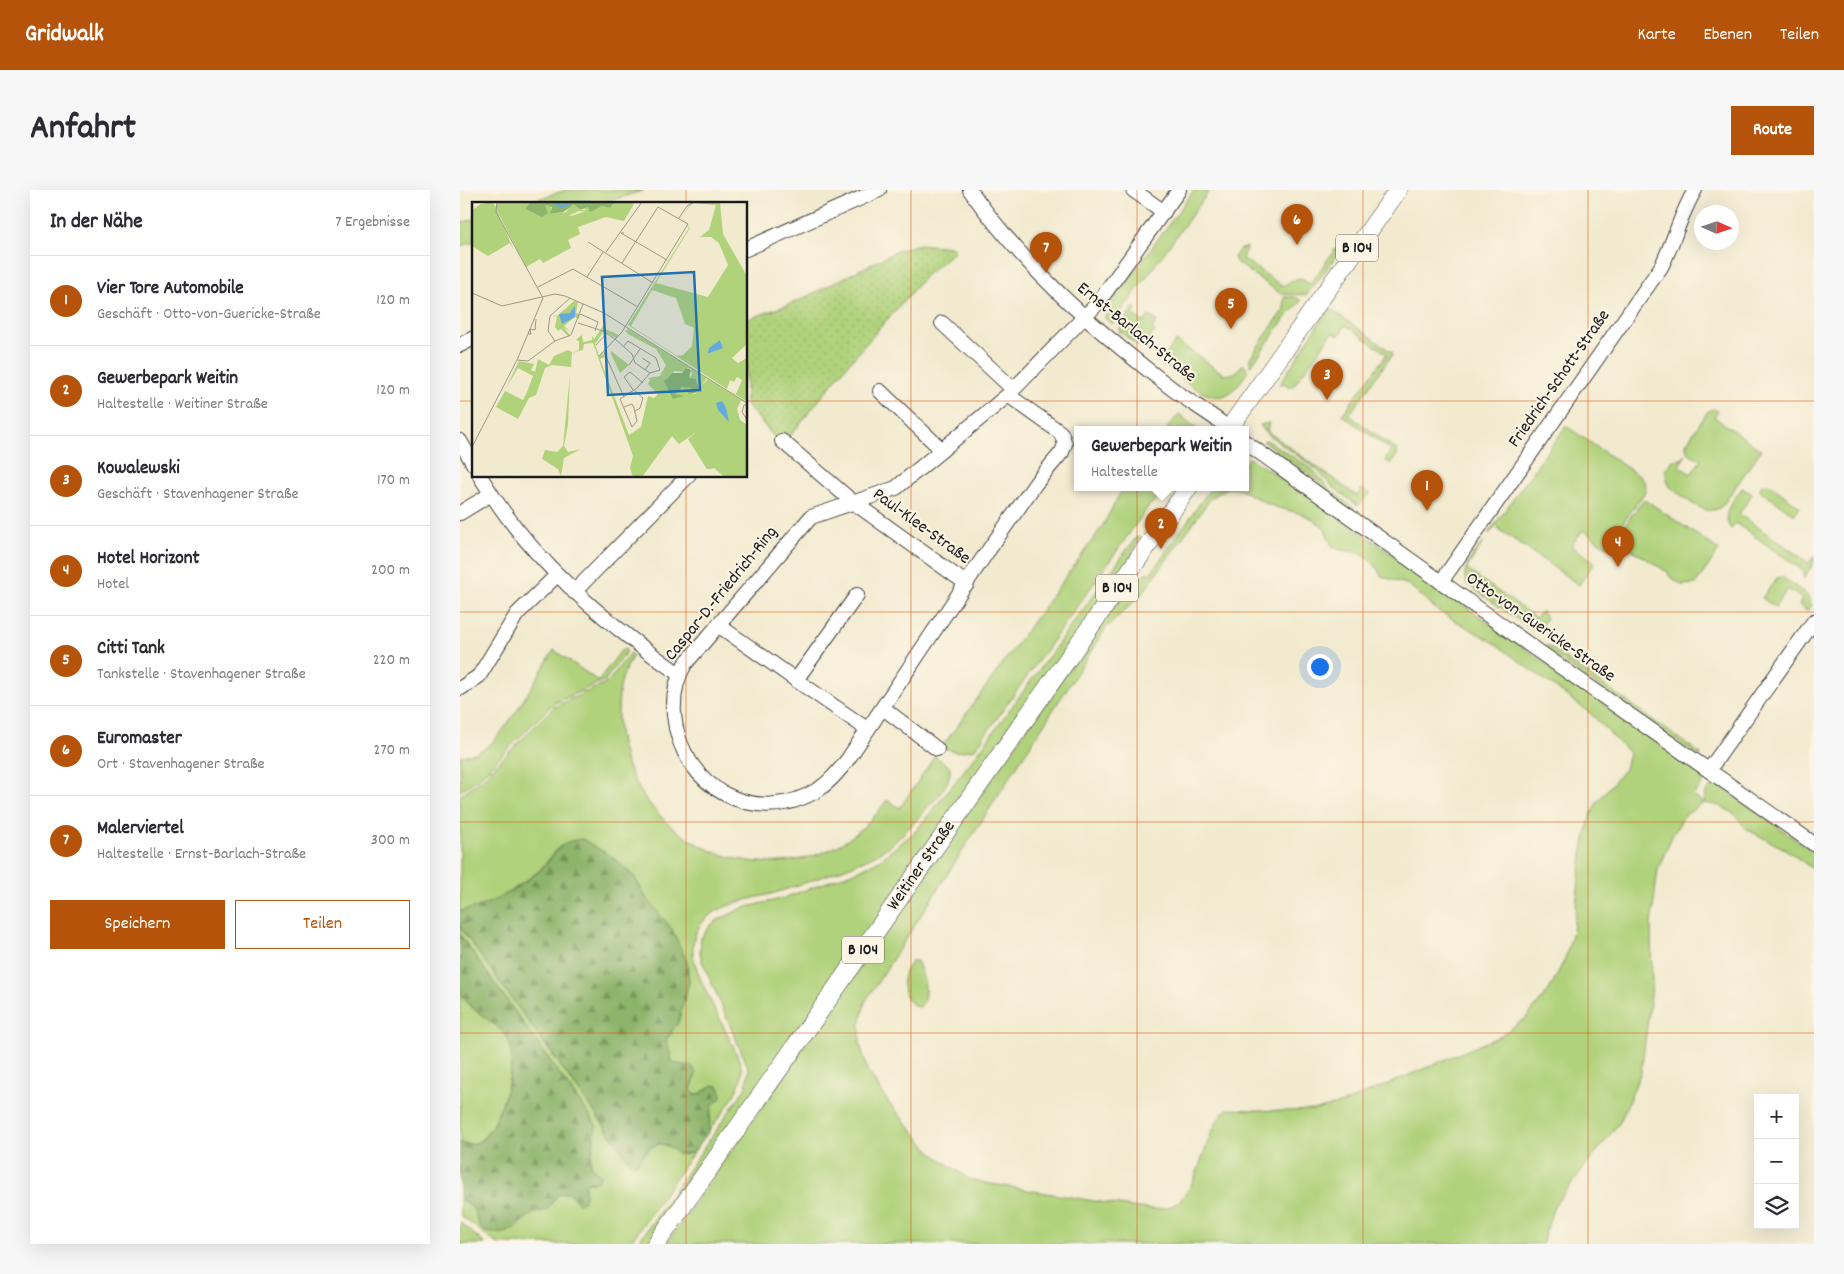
<!DOCTYPE html>
<html lang="de">
<head>
<meta charset="utf-8">
<style>
  body { margin:0; font-family:Dekko,sans-serif; background:#f7f7f7; color:#2b2b33 }
  .controls { position:absolute; right:15px; bottom:15px; display:grid; overflow:hidden; border-radius:0px; box-shadow:0 5px 20px #0002 }
  .controls button { width:45px; height:45px; display:grid; place-items:center; padding:0; border:0; border-bottom:1px solid #e1e1e2; background:#fff; color:#2b2b33; font:25px sans-serif }
  .compass { position:absolute; left:1234px; top:15px; width:45px; height:45px; border-radius:50%; background:#fff; box-shadow:0 5px 20px #0002; rotate:93deg }
  .you { position:absolute; left:859px; top:476px; width:18px; height:18px; margin:-12px; border:4px solid #fff; border-radius:50%; background:#1a73e8; box-shadow:0 0 0 8px #1a73e833 }
  .badge { display:grid; place-items:center; width:32px; height:32px; border-radius:50%; background:#b45309; color:#fff; font-size:16px; font-weight:700 }
  .pin { position:absolute; translate:-50% -41px; filter:drop-shadow(0 1px 2px #0008) }
  .pin::after { content:''; position:absolute; top:26px; width:18px; height:15px; background:inherit; clip-path:polygon(0 0,100% 0,50% 100%) }
  .popup { position:absolute; left:614px; top:236px; width:175px; height:65px; box-sizing:border-box; display:grid; place-content:center; border-radius:0px; background:#fff; filter:drop-shadow(0 1px 4px #0005); font-size:16px; white-space:nowrap; color:#7c7c81 }
  .popup b { font-size:19px; color:#2b2b33 }
  .popup::after { content:''; position:absolute; left:50%; top:100%; margin-left:-10px; border:10px solid transparent; border-top-color:#fff }
  .list { margin:0; padding:0; list-style:none }
  h2 { display:flex; justify-content:space-between; align-items:center; height:65px; margin:0; padding:0 20px; font-size:21px }
  h2 small { font-size:16px; font-weight:400; color:#7c7c81 }
  .list li { display:grid; grid-template-columns:32px 1fr auto; gap:15px; align-items:center; box-sizing:border-box; height:90px; padding:0 20px; border-top:1px solid #e1e1e2 }
  .list b { display:block; font-size:19px; white-space:nowrap }
  .list p { margin:0; font-size:16px; white-space:nowrap; color:#7c7c81 }
  .list em { font-size:16px; font-style:normal; color:#7c7c81 }
  .actions { display:flex; gap:10px; padding:15px 20px }
  .actions a { flex:1; padding:11px 0; border:1px solid #b45309; border-radius:0px; text-align:center; font-size:18px; color:#b45309 }
  .actions .main { background:#b45309; color:#fff }
  .icon { flex:none; width:28px; height:28px; fill:none; stroke:currentColor; stroke-width:2; stroke-linecap:round; stroke-linejoin:round }
  .map { position:relative; flex:none; width:1354px; height:1054px; overflow:hidden; border-radius:0px }
  header { display:flex; align-items:center; gap:30px; box-sizing:border-box; height:70px; padding:0 25px; background:#b45309; color:#fff }
  header strong { font-size:24px }
  nav { display:flex; gap:28px; margin-inline-start:auto; font-size:18px }
  .intro { display:flex; align-items:center; justify-content:space-between; box-sizing:border-box; height:120px; padding:0 30px }
  h1 { margin:0; font-size:35px }
  .button { padding:12px 22px; border-radius:0px; background:#b45309; color:#fff; font-size:18px; font-weight:700 }
  main { display:flex; gap:30px; padding:0 30px }
  aside { flex:1; background:#fff; border-radius:0px; box-shadow:0 5px 20px #0002 }
  .map>svg:first-child { display:block }
  .grass { fill:#b0d27b; stroke:#66774c; fill-rule:evenodd }
  .forest { fill:url(#forest-firs); stroke:#546844 }
  .park { fill:url(#park-dots); stroke:#66774c }
  .lines { fill:none; stroke-linecap:round; stroke-linejoin:round }
  .minor-casing { stroke:#3c3b37; stroke-width:16 }
  .major-casing { stroke:#3c3b37; stroke-width:19 }
  .minor { stroke:#fff; stroke-width:14 }
  .major { stroke:#fff; stroke-width:18 }
  .grid { fill:none; stroke:#de560d; stroke-width:1; stroke-opacity:0.55 }
  .labels { text-anchor:middle; dominant-baseline:central; stroke-width:4; stroke-linejoin:round; paint-order:stroke }
  .shield { fill:#fcf5e5; stroke:#5f5d58; stroke-width:1 }
  .shield-label { font-size:16px; font-weight:bold; fill:#1c1c1c }
  .street-label { font-size:18px; fill:#1c1c1c; stroke:#fcf5e5 }
  .inset-river { fill:none; stroke:#66aadb; stroke-width:2.5 }
  .inset-road { fill:none; stroke:#9c9887; stroke-width:1 }
  .view { fill:#1f6fb2; fill-opacity:0.15; stroke:#1f6fb2; stroke-width:2.5 }
  .inset-edge { fill:none; stroke:#1c1c1c; stroke-width:2.5 }
</style>
</head>
<body>
<header>
<strong>Gridwalk</strong>
<nav><a>Karte</a><a>Ebenen</a><a>Teilen</a></nav>
</header>
<div class="intro"><h1>Anfahrt</h1><a class="button">Route</a></div>
<main>
<aside>
<h2>In der Nähe<small>7 Ergebnisse</small></h2>
<ul class="list">
<li><span class="badge">1</span><div><b>Vier Tore Automobile</b><p>Geschäft · Otto-von-Guericke-Straße</p></div><em>120 m</em></li>
<li><span class="badge">2</span><div><b>Gewerbepark Weitin</b><p>Haltestelle · Weitiner Straße</p></div><em>120 m</em></li>
<li><span class="badge">3</span><div><b>Kowalewski</b><p>Geschäft · Stavenhagener Straße</p></div><em>170 m</em></li>
<li><span class="badge">4</span><div><b>Hotel Horizont</b><p>Hotel</p></div><em>200 m</em></li>
<li><span class="badge">5</span><div><b>Citti Tank</b><p>Tankstelle · Stavenhagener Straße</p></div><em>220 m</em></li>
<li><span class="badge">6</span><div><b>Euromaster</b><p>Ort · Stavenhagener Straße</p></div><em>270 m</em></li>
<li><span class="badge">7</span><div><b>Malerviertel</b><p>Haltestelle · Ernst-Barlach-Straße</p></div><em>300 m</em></li>
</ul>
<div class="actions"><a class="main">Speichern</a><a>Teilen</a></div>
</aside>
<div class="map">
<svg width="1354" height="1054" viewBox="0 0 1354 1054">
  <defs>
    <pattern id="forest-firs" width="22" height="20" patternUnits="userSpaceOnUse" patternTransform="scale(1.25)"><rect width="22" height="20" fill="#8cb46b"/><path d="M5 1l3.5 6h-7zM16 11l3.5 6h-7z" fill="#729257"/></pattern>
    <pattern id="park-dots" width="8" height="8" patternUnits="userSpaceOnUse" patternTransform="scale(1.25)"><rect width="8" height="8" fill="#b0d27b"/><path d="M2 2h.1M6 6h.1" fill="none" stroke="#97b46a" stroke-width="1.8" stroke-linecap="round"/></pattern>
  </defs>
  <rect width="100%" height="100%" fill="#fcf5e5"/>
  <filter id="ink" filterUnits="userSpaceOnUse"><feTurbulence type="fractalNoise" baseFrequency=".02" numOctaves="2"/><feDisplacementMap in="SourceGraphic" scale="10" xChannelSelector="R" yChannelSelector="G"/><feConvolveMatrix kernelMatrix="1 2 1 2 8 2 1 2 1" color-interpolation-filters="sRGB"/></filter>
  <filter id="wash" filterUnits="userSpaceOnUse"><feTurbulence type="fractalNoise" baseFrequency=".0096" numOctaves="4" result="noise"/><feDisplacementMap in="SourceGraphic" scale="20" xChannelSelector="R" yChannelSelector="G"/><feGaussianBlur stdDeviation="1.12" result="paint"/><feColorMatrix in="noise" values="0 0 0 0 0 0 0 0 0 0 0 0 0 0 0 0 0 1.4 0 .05"/><feComposite in="paint" operator="in"/></filter>
  <g filter="url(#wash)">
    <rect width="100%" height="100%" fill="#f2eacf"/>
    <!-- grass -->
    <g class="grass">
      <polygon points="106,0 185,0 140,14 62,14"/>
      <polygon points="734,0 750,0 652,134 645,128 647,119"/>
      <polygon points="14,29 14,52 0,56 0,33"/>
      <polygon points="787,57 782,68 822,96 839,88 850,94 876,58 880,61 847,105 821,104 776,72 774,67 780,59"/>
      <polygon points="824,107 836,107 841,111 826,127 790,177 790,168 824,119"/>
      <polygon points="674,117 676,120 673,125 684,132 689,126 697,131 692,138 695,141 685,154 678,156 659,141 661,135"/>
      <polygon points="869,118 933,163 889,225 937,260 937,265 931,274 925,270 931,260 882,225 927,164 886,135 878,146 873,142 834,195 830,198 824,193 819,195"/>
      <path d="M716,151L765,185L775,183L783,174L788,181C783,188 778,196 771,202C751,218 723,188 707,177L702,176L704,167Z"/>
      <path d="M1253,219L1258,221L1254,227L1301,260L1263,315C1246,331 1224,306 1209,296L1205,280L1213,270L1222,269L1226,264L1219,276L1231,284L1241,270L1227,262L1226,254L1248,221Z"/>
      <polygon points="719,224 738,240 706,240"/>
      <polygon points="809,233 807,241 897,306 902,299 910,304 898,316 873,297 856,279 807,244 800,235"/>
      <polygon points="1106,236 1182,288 1186,296 1185,302 1157,341 1153,342 1148,349 1151,351 1147,357 1123,340 1111,356 1135,372 1119,395 1036,337 1028,344"/>
      <polygon points="807,250 854,281 869,299 895,319 889,319 868,304 855,289 803,251"/>
      <path d="M789,268L848,305L1247,587L1233,606L1244,613L1246,602L1255,593L1354,662V680L1325,659L1286,639L1275,624L1260,616L1244,613L1225,625L1213,644L1198,679L1191,735L1192,797L1181,882L1160,932L1094,1016L1082,1054H206L653,416L686,382L690,384L751,298H785V272ZM767,298C786,298 796,310 813,316C833,323 844,321 862,336C869,342 867,352 875,358C880,360 885,361 890,361C906,364 915,372 921,386L949,395L978,421L1033,452L1130,523L1169,563L1165,579L1137,612L1130,627L1122,664L1113,741L1105,769L1088,802L1065,829L1038,847L886,912L856,920L825,921L767,919C740,942 742,1016 700,1019C693,1020 684,1018 677,1018L525,993L509,989L472,963L429,913L407,880L400,853V834L405,812L646,438L682,404L751,308Z"/>
      <polygon points="1309,294 1340,317 1335,325 1299,300 1302,295"/>
      <polygon points="663,298 709,298 689,316 515,559 496,562 482,557 642,337"/>
      <path d="M1282,298L1292,304L1279,324L1349,373L1354,366V373L1343,389L1345,382L1276,333L1271,339C1259,324 1274,310 1282,298Z"/>
      <path d="M1184,309L1259,360L1236,394L1222,395L1208,385L1209,383L1164,355C1156,340 1176,321 1184,309Z"/>
      <polygon points="677,346 679,347 669,371 189,1054 177,1054 278,909 286,896 289,879 242,771 240,762 241,748 251,735 258,730 283,718 321,709 400,680 421,669 456,641 518,563"/>
      <path d="M1023,352L1006,379L1076,428L1082,421L1086,428L1081,437L1071,439L1007,394C999,379 1015,364 1023,352Z"/>
      <polygon points="1322,387 1346,404 1352,415 1347,421 1339,415 1342,409 1328,399 1315,417 1302,408 1317,388"/>
      <polygon points="1087,455 1241,564 1241,565 1238,566 1086,460"/>
      <path d="M163,458L167,461L145,490L93,514L19,588L0,601V566C9,565 17,563 25,558C46,545 79,483 94,460L138,491Z"/>
      <path d="M170,463L173,466C160,485 158,503 158,527C161,637 283,708 381,654C399,643 415,627 427,610L440,618L475,566L490,577C492,592 477,608 467,618C452,635 437,653 417,664C387,679 353,690 321,701C291,711 238,713 233,754C229,785 274,846 282,880C281,903 262,922 249,941C250,921 254,916 249,897L240,904H235L231,900L234,890L228,875L219,876L213,873L206,855V849L212,844L185,706C167,675 152,667 122,649L99,657L79,681L42,708L15,718L0,721V605L21,590L94,517L148,492Z"/>
      <polygon points="0,737 172,974 177,974 188,958 203,953 223,965 233,963 169,1054 38,1054 0,1025 0,1009 13,1017 18,1033 55,1039 71,1024 87,1019 98,1005 105,1002 112,1005 116,1010 125,1000 125,995 127,992 133,993 130,967 136,935 0,745"/>
      <path d="M452,771H457C463,783 470,805 460,817C447,816 440,797 444,785C445,780 449,775 452,771Z"/>
      <path d="M0,802C3,806 6,811 9,815C22,828 40,833 49,851C59,874 39,933 22,949C16,954 7,955 0,953Z"/>
      <polygon points="0,1032 25,1054 0,1054"/>
    </g>
    <!-- forest -->
    <g class="forest">
      <path d="M122,649L154,668L174,686L185,706L212,739L227,772L229,792L218,833L206,849L213,873L233,877L236,884L231,900L235,904H240L253,895L258,896L262,904L259,910L253,914L250,925L249,941L233,963L217,964C199,944 188,957 176,974H172L0,737V721C30,716 53,701 77,683C95,669 95,651 122,649Z"/>
      <path d="M0,745L136,935L130,976L141,985L137,992H128L125,995V1006L123,1012L119,1013C114,1009 112,1002 104,1003C93,1003 93,1016 86,1020C81,1023 75,1022 71,1025C54,1034 53,1048 27,1042C14,1039 20,1014 0,1009V953C7,955 16,955 22,950C39,934 60,871 48,850C37,830 7,820 0,802C0,795 0,756 0,745Z"/>
    </g>
    <!-- park -->
    <polygon class="park" points="459,54 492,57 495,61 466,85 385,178 322,256 286,214 286,130 338,111 437,61"/>
  </g>
  <g filter="url(#ink)">
    <g class="lines">
      <defs>
        <g id="minor">
          <path d="M510,0C564,77 632,137 706,194C727,211 750,223 771,240"/>
          <polyline points="673,0 704,22"/>
          <polyline points="286,59 419,0"/>
          <polyline points="482,133 553,199"/>
          <polyline points="0,155 14,148"/>
          <polyline points="420,201 482,260"/>
          <path d="M548,205L601,243L605,254L602,262L576,293L523,368L388,569C380,580 371,591 359,599C296,639 221,598 214,525C213,508 216,489 225,474L351,327L436,298L548,205L637,114L719,0"/>
          <polyline points="0,251 14,275"/>
          <polyline points="322,251 393,312 507,394"/>
          <polyline points="785,252 1071,456 1354,654"/>
          <path d="M20,286C69,369 142,430 219,484"/>
          <polyline points="0,323 31,304"/>
          <path d="M981,392L1201,77C1214,52 1220,25 1235,0"/>
          <polyline points="114,402 228,286"/>
          <polyline points="258,435 336,490 397,405"/>
          <polyline points="336,490 407,539"/>
          <polyline points="1,498 19,486 57,424 97,385"/>
          <polyline points="423,518 477,559"/>
          <polyline points="1249,580 1354,431"/>
        </g>
        <g id="major">
          <polyline points="768,240 938,0"/>
          <polyline points="196,1054 728,298"/>
        </g>
      </defs>
      <!-- minor casing -->
      <use href="#minor" class="minor-casing"/>
      <!-- major casing -->
      <use href="#major" class="major-casing"/>
      <!-- minor -->
      <use href="#minor" class="minor"/>
      <!-- major -->
      <use href="#major" class="major"/>
    </g>
  </g>
  <!-- grid -->
  <path class="grid" d="M226,0V14M451,0V1054M677,0V1054M903,0V1054M1128,0V1054M0,211H14M286,211H1354M226,286V1054M0,422H1354M0,632H1354M0,843H1354"/>
  <g class="labels">
    <!-- shield labels -->
    <g class="shield">
      <rect x="876" y="44.5" width="42" height="27" rx="4"/>
      <rect x="636" y="384.5" width="42" height="27" rx="4"/>
      <rect x="382" y="746.5" width="42" height="27" rx="4"/>
    </g>
    <g class="shield-label">
      <text x="897" y="58">B 104</text>
      <text x="657" y="398">B 104</text>
      <text x="403" y="760">B 104</text>
    </g>
    <!-- street labels -->
    <g class="street-label">
      <text transform="translate(676 143) rotate(39)">Ernst-Barlach-Straße</text>
      <text transform="translate(1100 189) rotate(-55)">Friedrich-Schott-Straße</text>
      <text transform="translate(461 337) rotate(36)">Paul-Klee-Straße</text>
      <text transform="translate(262 404) rotate(-51)">Caspar-D.-Friedrich-Ring</text>
      <text transform="translate(1080 438) rotate(35)">Otto-von-Guericke-Straße</text>
      <text transform="translate(462 676) rotate(-55)">Weitiner Straße</text>
    </g>
  </g>
  <!-- overview -->
  <g transform="translate(12 12)">
    <rect width="275" height="275" fill="#f2eacf"/>
    <path d="M21,0L42,48L65,87L38,41L16,54L0,44V8L9,2ZM26,0H58L53,7L63,12L75,11L72,3L79,4V12L91,10L99,14L130,4L138,6L143,0H163L152,19L134,15L106,25L108,32L96,38L99,46L71,61L68,57L54,65L23,5ZM222,0H248L251,32L275,74V142L260,156L266,161L275,156V200L257,188L264,192L270,178L265,175L262,180L258,178L255,187L156,123L217,26L209,14ZM220,1L244,3L237,28L228,35H239L247,41L256,63L236,95L184,81L218,26L209,14ZM180,88L204,96L213,122L222,126L220,144L211,153L205,154L159,124ZM249,139L250,146L235,152L237,146ZM133,121V127L147,133L144,136L132,129L123,142L127,154L131,151L133,155L128,157L157,233L169,225L176,194L182,196L186,192L176,182L178,178L176,176L188,174L194,163L184,147L156,132L153,129L156,127L235,176L230,183L236,177L275,201L269,199L265,207L268,218L275,223V241L271,240L270,243L266,240L263,235V230L264,236H268V227L257,220L249,198L242,200L247,219L258,231L264,250L272,257L275,254V275H253L242,266L235,267L228,256L227,250L232,248L223,231L207,242L200,234L170,275H161L158,266L161,254L121,141L112,142L111,148L103,150L101,154L102,150L107,148V139L104,138L107,135L110,133L111,140L120,138V134L122,137ZM214,166L219,167L220,173L199,190L193,180L194,176L203,169L212,170ZM217,177H224L227,184L223,192L215,191L219,187L213,184L200,191ZM96,148L100,150L99,165L80,163L73,166L64,193L57,196L46,217L24,205L33,189L51,198L55,190L61,174L46,166L33,188L47,159L62,162L59,168L63,170L66,157L77,163L82,154ZM98,172L96,223L92,244L96,250L109,247L92,256L89,274L86,267L70,257L73,248L85,250L91,244Z" fill="#b0d27b" fill-rule="evenodd"/>
    <path d="M58,0H143L138,6L130,4L118,10L114,6L108,8L102,3L91,10L78,12L80,5L73,3L76,11L70,15L53,7ZM214,166L219,168L217,176L224,177L227,186L223,191L217,192L215,190L219,186L210,185L203,192L212,194L201,197L192,179L200,171H210Z" fill="#8cb46b"/>
    <path d="M101,2L109,8H114L112,6L116,5L118,10L107,9L96,14L92,12Z" fill="#b0d27b"/>
    <path d="M102,99L106,100L104,111L108,112L107,117L103,115L92,124L100,131L91,125L98,133L97,135L89,127L86,129L83,125L85,115L80,113L85,114ZM139,149L157,163L148,171L139,152ZM255,191L250,197L265,207L268,218L275,223V275H253L242,266L235,267L216,237L232,224L241,231L242,200Z" fill="#b0d27b"/>
    <path d="M103,104V115L90,122L87,112L98,111ZM248,138L251,146L235,152L237,146ZM250,199L254,206L257,220L246,208L244,201Z" fill="#66aadb"/>
    <path class="inset-river" d="M82,0L90,5L99,0H119"/>
    <path class="inset-road" d="M25,0L24,10L71,96M207,16L215,4L222,0M152,31H149L195,58M116,40L181,81M134,50L170,0M115,75L131,50M66,85L101,67L166,105M0,91L30,104L83,92L93,94L132,111L275,201M98,96L78,114L76,129L83,139L99,133L111,102M108,112L126,120L123,129M106,121L131,129L143,137L160,152L163,161L178,171L188,168L184,156L156,139L152,144M56,132H59L58,127L63,128L64,117M124,143L135,131M131,150L127,154L150,130L216,22L186,5L150,61M132,150L152,195M170,156L178,161L173,168M45,158L56,159L83,139M157,163L168,147M162,189L152,175L158,170L171,181M163,189L171,196L168,206L163,209M275,203H272L270,210L275,218M152,205L160,202L162,206L165,219L160,225L148,197L165,186L178,171M0,245L45,158L71,96"/>
    <path class="view" d="M222,70L228,188L136,193L130,75Z"/>
    <rect width="275" height="275" class="inset-edge"/>
  </g>
</svg>
<div class="controls">
<button>+</button>
<button>−</button>
<button><svg class="icon" aria-label="layers" viewBox="0 0 24 24"><path d="M12 4l9 5-9 5-9-5zM3 14l9 5 9-5"/></svg></button>
</div>
<svg class="compass" viewBox="-18 -18 36 36"><path d="M0-13l5 13h-10z" fill="#e53935"/><path d="M0 13l5-13h-10z" fill="#7c7c81"/></svg>
<div class="you"></div>
<div class="pin badge" style="left:967px;top:321px">1</div>
<div class="pin badge" style="left:701px;top:359px">2</div>
<div class="popup"><b>Gewerbepark Weitin</b>Haltestelle</div>
<div class="pin badge" style="left:867px;top:210px">3</div>
<div class="pin badge" style="left:1158px;top:377px">4</div>
<div class="pin badge" style="left:771px;top:139px">5</div>
<div class="pin badge" style="left:837px;top:55px">6</div>
<div class="pin badge" style="left:586px;top:83px">7</div>
</div>
</main>
</body>
</html>
